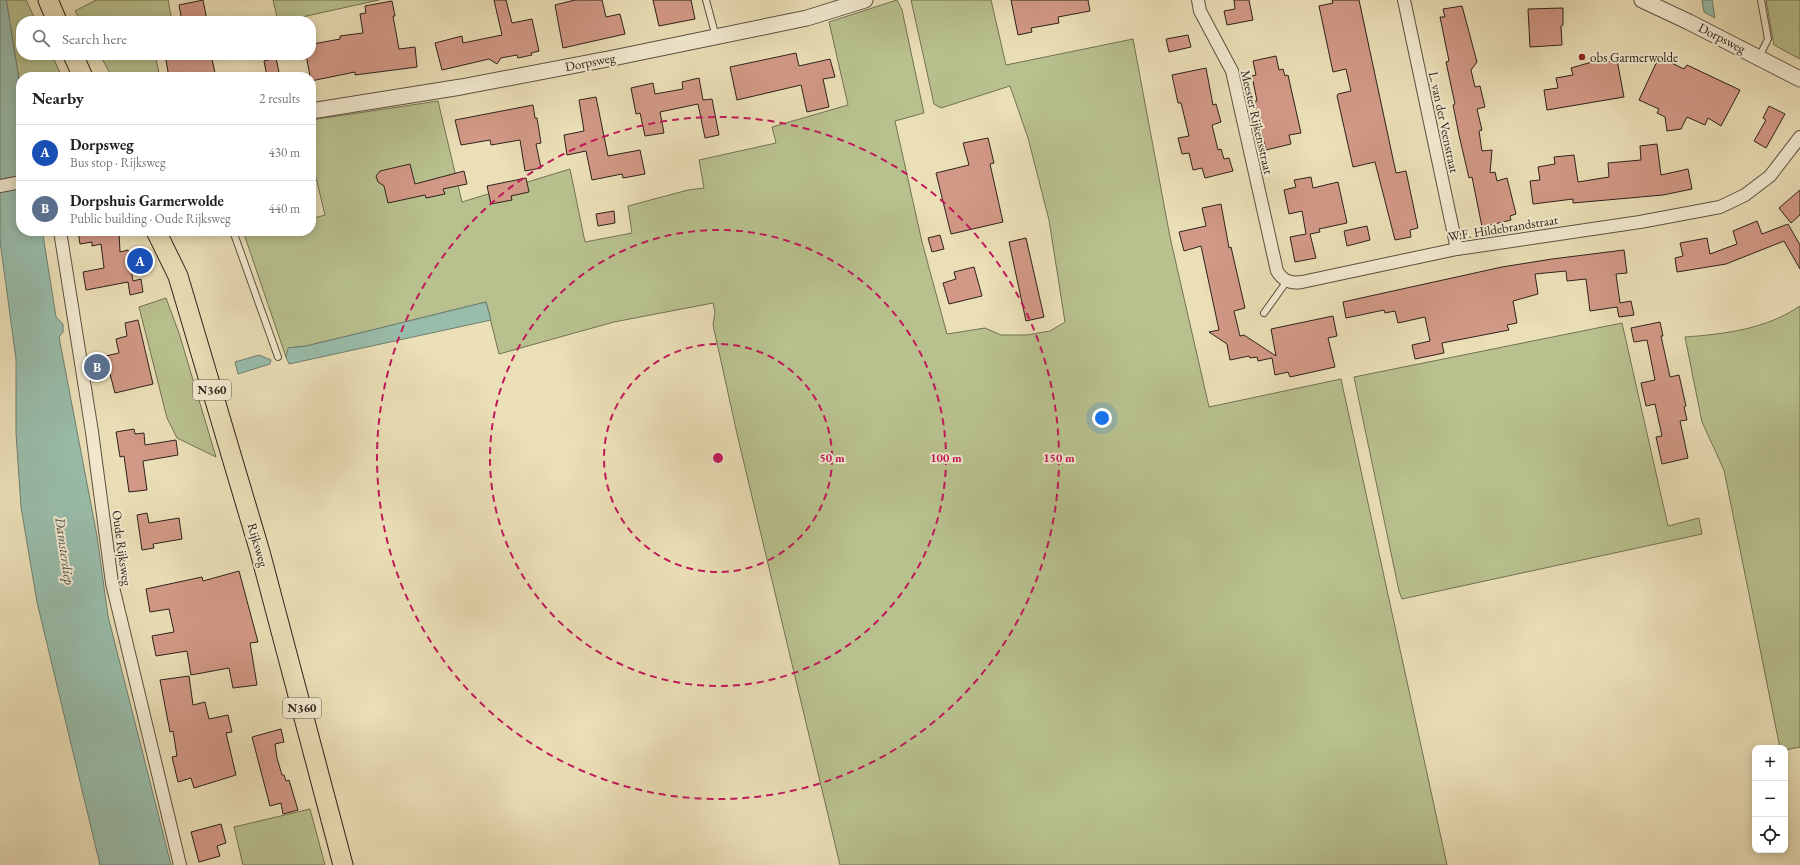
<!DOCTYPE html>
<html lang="en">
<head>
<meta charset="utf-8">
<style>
  body { margin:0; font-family:"EB Garamond",serif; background:#f6f6f6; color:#222 }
  .controls { position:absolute; right:12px; bottom:12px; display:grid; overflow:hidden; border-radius:8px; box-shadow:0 2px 10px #0003 }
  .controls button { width:36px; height:36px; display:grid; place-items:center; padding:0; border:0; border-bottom:1px solid #e0e0e0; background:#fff; color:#222; font:20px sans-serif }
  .you { position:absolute; left:1102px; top:418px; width:14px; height:14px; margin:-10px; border:3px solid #fff; border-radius:50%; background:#1a73e8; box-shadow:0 0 0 6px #1a73e833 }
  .badge { display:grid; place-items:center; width:26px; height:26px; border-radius:50%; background:#0f766e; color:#fff; font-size:13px; font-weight:700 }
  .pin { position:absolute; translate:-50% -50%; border:2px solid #fff; box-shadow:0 1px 4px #0006 }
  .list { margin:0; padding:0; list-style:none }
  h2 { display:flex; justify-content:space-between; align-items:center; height:52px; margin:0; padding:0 16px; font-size:17px }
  h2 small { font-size:13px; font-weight:400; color:#767676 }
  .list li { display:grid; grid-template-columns:26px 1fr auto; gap:12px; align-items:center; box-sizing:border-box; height:56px; padding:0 16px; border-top:1px solid #e0e0e0 }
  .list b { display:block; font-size:15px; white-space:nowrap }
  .list p { margin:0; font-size:13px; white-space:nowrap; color:#767676 }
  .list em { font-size:13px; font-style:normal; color:#767676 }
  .icon { flex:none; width:22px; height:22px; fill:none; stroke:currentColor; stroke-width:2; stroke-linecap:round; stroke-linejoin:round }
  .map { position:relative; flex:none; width:1800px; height:865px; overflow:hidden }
  .search { position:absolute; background:#fff; box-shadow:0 2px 10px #0003; left:16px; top:16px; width:300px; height:44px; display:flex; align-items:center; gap:10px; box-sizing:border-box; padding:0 14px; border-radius:16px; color:#767676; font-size:15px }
  .panel { position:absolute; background:#fff; box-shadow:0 2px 10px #0003; left:16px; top:72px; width:300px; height:164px; border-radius:16px }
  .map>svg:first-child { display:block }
  .green { fill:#b8c18e; stroke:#727254 }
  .water { fill:#99bdab; stroke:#6e7f71 }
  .building { fill:#d29986; stroke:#2d221b }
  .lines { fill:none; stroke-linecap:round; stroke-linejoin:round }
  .service-casing { stroke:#5c5142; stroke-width:8 }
  .minor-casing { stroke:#5c5142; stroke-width:14 }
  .tertiary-casing { stroke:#5c5142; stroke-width:17 }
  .primary-casing { stroke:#2d221b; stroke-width:21 }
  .service { stroke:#f2ead0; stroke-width:6 }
  .minor { stroke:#f2ead0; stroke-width:12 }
  .tertiary { stroke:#f2ead0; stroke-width:15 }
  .primary { stroke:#ebdfb7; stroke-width:19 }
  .ring { fill:none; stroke:#c2185b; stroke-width:2; stroke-dasharray:7 5 }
  .poi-dot { fill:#8f2418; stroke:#f2ead0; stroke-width:1.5 }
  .labels { text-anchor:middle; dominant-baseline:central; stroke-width:4; stroke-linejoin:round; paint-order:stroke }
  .shield { fill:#f2ead0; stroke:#685e51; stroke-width:1 }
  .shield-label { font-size:12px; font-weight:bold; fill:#2d221b }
  .street-label { font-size:13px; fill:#2d221b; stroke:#f2ead0 }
  .poi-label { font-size:13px; fill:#2d221b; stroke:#f2ead0; text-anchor:start }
  .water-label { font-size:14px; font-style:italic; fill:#4d5046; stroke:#f2ead0 }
  .centre { fill:#c2185b; stroke:#f2ead0; stroke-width:2 }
  .ring-label { font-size:12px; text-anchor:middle; font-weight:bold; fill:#c2185b; stroke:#f2ead0; stroke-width:4; stroke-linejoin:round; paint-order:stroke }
</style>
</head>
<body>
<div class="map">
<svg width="1800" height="865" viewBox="0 0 1800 865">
  <rect width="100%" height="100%" fill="#ebdfb7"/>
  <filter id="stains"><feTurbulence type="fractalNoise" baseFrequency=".005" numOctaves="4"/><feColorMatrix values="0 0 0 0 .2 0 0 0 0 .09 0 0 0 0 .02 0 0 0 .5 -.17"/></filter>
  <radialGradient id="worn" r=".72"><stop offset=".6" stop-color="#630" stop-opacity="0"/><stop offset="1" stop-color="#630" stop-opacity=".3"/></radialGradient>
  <!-- green -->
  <g class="green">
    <polygon points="6,0 26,0 36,21 21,21 21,55 52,55 62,77 21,77 21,92"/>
    <polygon points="96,0 168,0 172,21 81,21 75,11"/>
    <polygon points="273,0 379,0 284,21 278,21"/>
    <polygon points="897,0 902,10 924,113 895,121 922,242 947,334 985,328 1001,335 1027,335 1050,331 1065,322 1049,220 1028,138 1010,86 941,108 934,104 911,0 991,0 1006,65 1133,39 1170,237 1209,407 1341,379 1447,865 840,865 738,438 713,325 715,312 713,303 614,322 499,354 486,302 356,334 306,346 289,348 286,357 243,231 311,231 311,219 325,215 311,157 311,120 438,101 462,202 570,169 585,242 632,233 628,206 688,190 704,188 699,160 776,143 772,127 848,105 829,22"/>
    <polygon points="1766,0 1800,0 1800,59 1774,45"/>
    <polygon points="100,55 155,55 160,77 112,77"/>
    <polygon points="166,298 179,333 216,457 177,438 167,418 139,307"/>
    <path d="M1800,306V747L1785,750V748H1780L1724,470L1702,422L1685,337C1726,334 1766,329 1800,306Z"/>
    <polygon points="1622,323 1668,526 1699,518 1702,534 1402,599 1399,591 1354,377"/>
    <polygon points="310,809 325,865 243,865 234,827"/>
  </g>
  <!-- water -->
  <g class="water">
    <polygon points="0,0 6,0 7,4 21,92 21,231 42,231 43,235 56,317 63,324 63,332 59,337 97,536 108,616 171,865 100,865 37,602 21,507 16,433 16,359 0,241"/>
    <polygon points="1702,0 1712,0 1715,18 1704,12"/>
    <polygon points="486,302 491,320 289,364 286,357 288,348 306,346 356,334"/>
    <polygon points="259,355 271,360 270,364 238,374 235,362"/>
  </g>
  <!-- building -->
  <g class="building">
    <polygon points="203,0 207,20 182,21 179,5"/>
    <polygon points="494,0 506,0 512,23 532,19 539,51 531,53 532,55 518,58 517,55 501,58 497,64 489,59 442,70 435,43 462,36 463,43 502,35"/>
    <polygon points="575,0 602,0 606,17 620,14 625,34 563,48 555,5"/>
    <polygon points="653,0 691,0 695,19 659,26"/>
    <polygon points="1011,0 1088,0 1090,11 1058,17 1059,23 1031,28 1032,32 1018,35"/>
    <polygon points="1234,0 1249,0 1253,20 1227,25 1224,11 1235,9"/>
    <polygon points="1332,0 1359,0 1396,173 1406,171 1418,228 1410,230 1411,237 1395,240 1375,162 1353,167 1337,96 1338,94 1351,91 1346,69 1333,72 1319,6 1333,3"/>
    <polygon points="392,1 395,16 393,16 399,49 415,47 417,67 355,75 355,72 311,81 306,55 311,55 311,47 314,47 313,44 340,39 340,36 363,33 360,14 366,13 365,6"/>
    <polygon points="1462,6 1477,62 1471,70 1475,87 1480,86 1485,107 1477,109 1482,130 1479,131 1482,151 1492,150 1490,173 1495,172 1497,181 1507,178 1516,214 1510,216 1511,220 1482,227 1472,177 1469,178 1459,135 1453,105 1455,104 1446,62 1449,61 1440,17 1445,17 1443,9"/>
    <polygon points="1563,8 1563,25 1561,26 1562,45 1530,47 1528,9"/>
    <polygon points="1188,35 1191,47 1169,52 1166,39"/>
    <polygon points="796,53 799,66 830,59 835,77 823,79 829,107 807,112 801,85 737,100 730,67"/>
    <polygon points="165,55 211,55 216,77 169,77"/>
    <polygon points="1276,56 1279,70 1283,69 1285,76 1288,75 1301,133 1289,135 1291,144 1266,150 1254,101 1257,101 1252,76 1256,75 1253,61"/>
    <polygon points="1659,57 1684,69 1687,65 1740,90 1721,126 1708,118 1705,125 1687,117 1681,129 1667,131 1665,117 1657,113 1659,109 1639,100"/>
    <polygon points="276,58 280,77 267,77 264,61"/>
    <polygon points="1617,60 1624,97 1547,110 1544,90 1558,88 1556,78 1573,75 1571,68 1592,62 1604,61 1604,62"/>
    <polygon points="1206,68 1213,105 1216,104 1221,122 1212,125 1218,150 1221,149 1224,159 1229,158 1233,171 1205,178 1202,168 1193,170 1189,153 1182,154 1178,138 1189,136 1181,103 1178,103 1172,75"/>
    <polygon points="699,78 703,100 712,99 719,135 705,138 698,104 660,112 664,133 645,136 640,113 636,114 631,88 653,83 655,94 683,89 682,82"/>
    <polygon points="596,97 608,156 640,150 645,174 623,178 622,174 592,180 586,151 567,155 564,135 584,131 579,100"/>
    <polygon points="533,105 535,118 537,118 541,143 536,144 541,168 525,171 520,140 491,145 490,140 461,145 455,120"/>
    <polygon points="1769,106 1785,114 1766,148 1754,141 1766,120 1763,118"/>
    <polygon points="988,138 994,163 990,164 1003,222 951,234 936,173 969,165 963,143"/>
    <polygon points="1657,144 1661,175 1688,169 1692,189 1663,195 1573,203 1573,199 1533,204 1530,181 1540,180 1538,167 1555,164 1554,157 1574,155 1578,182 1609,177 1608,163 1641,160 1640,146"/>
    <polygon points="410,164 415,184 464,171 467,184 443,189 445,194 426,198 425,195 388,203 384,186 378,182 376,176 380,171"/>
    <polygon points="1311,177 1313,188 1338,182 1347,223 1319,229 1320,232 1310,234 1316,258 1295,262 1290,237 1306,234 1302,211 1289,214 1284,190 1296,187 1294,180"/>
    <polygon points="526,178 529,192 511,196 512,200 491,204 487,186"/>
    <polygon points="1800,190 1800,215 1791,223 1779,208"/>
    <polygon points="1221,204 1229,248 1231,247 1245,308 1234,311 1240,336 1244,335 1276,356 1271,329 1333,316 1337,336 1328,338 1335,367 1290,377 1288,372 1275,375 1272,358 1258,361 1257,357 1250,358 1249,356 1230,360 1227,344 1209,332 1219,330 1201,246 1184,251 1179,232 1206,226 1202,208"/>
    <polygon points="614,211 615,223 598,226 596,214"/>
    <polygon points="1757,221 1762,234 1788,224 1800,245 1800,269 1784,241 1726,264 1677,272 1675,258 1683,256 1680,243 1707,238 1710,254 1737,244 1733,231"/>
    <polygon points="1367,226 1370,240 1347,246 1344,231"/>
    <polygon points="78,231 119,231 120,252 128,250 133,281 141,279 143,292 130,295 128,282 86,290 83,272 104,268 101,244 92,246 92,242 80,244"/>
    <polygon points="940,235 944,249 932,252 928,238"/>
    <polygon points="1026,238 1044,317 1026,321 1009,242"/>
    <polygon points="1624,250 1627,273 1616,274 1620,303 1631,301 1634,315 1619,317 1617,307 1590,311 1586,279 1567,281 1566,271 1535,274 1538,294 1513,301 1517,323 1507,325 1509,330 1442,343 1444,353 1415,359 1412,345 1430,341 1425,317 1398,323 1395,311 1385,313 1384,310 1346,318 1343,302 1502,267 1552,259"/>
    <polygon points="974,267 982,296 949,304 943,283 956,279 954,272"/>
    <polygon points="138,320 153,384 115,393 110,374 96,377 92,359 119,353 116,339 127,336 125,323"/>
    <polygon points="1660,322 1663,336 1661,336 1670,377 1679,375 1686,406 1684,407 1687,420 1680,421 1688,458 1662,464 1656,437 1662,436 1655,404 1646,406 1641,383 1655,380 1647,340 1634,342 1631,328"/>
    <polygon points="134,429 135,434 144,433 145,445 176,440 178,455 143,461 147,490 129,492 124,456 120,457 116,432"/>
    <polygon points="147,513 149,523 179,518 182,539 153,544 154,548 142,550 137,515"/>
    <polygon points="239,571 258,642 250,643 257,685 233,688 229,668 191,675 187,651 156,656 152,636 174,632 169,609 150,612 146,589 202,577 203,581"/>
    <polygon points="189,676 193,705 205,702 209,719 228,715 232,732 226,733 236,775 194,788 191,778 178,782 172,757 177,756 173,731 170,732 160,680"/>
    <polygon points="281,729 284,742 275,744 277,758 282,775 284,775 286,781 289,780 298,810 283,814 281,803 270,806 252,737"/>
    <polygon points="221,824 226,843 217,846 220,856 199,862 191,832"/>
  </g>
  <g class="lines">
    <defs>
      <g id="service">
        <polyline points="706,0 716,37"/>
        <polyline points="1759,57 1768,39 1761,0"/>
        <polyline points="233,231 278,357"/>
        <polyline points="1264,313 1287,281"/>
      </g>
      <g id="minor">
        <path d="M1198,0L1200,11L1232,71L1277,271C1283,281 1291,284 1302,282L1457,249L1640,222L1720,207L1745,195L1770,176L1800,137"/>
        <polyline points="1404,0 1457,249"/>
        <polyline points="0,186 21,182"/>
        <polyline points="60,231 92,432 112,583 180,865"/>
      </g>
      <g id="tertiary">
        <polyline points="1642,0 1689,22 1800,79"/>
        <polyline points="311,111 461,87 613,58 807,18 865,0"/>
      </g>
      <g id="primary">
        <polyline points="48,0 57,21"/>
        <polyline points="73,55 83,77"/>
        <polyline points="156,231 178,276 260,552 343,865"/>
      </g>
    </defs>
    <!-- service casing -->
    <use href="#service" class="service-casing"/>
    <!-- minor casing -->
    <use href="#minor" class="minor-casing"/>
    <!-- tertiary casing -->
    <use href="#tertiary" class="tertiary-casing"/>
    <!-- primary casing -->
    <use href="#primary" class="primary-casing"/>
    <!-- service -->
    <use href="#service" class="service"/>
    <!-- minor -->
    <use href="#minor" class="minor"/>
    <!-- tertiary -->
    <use href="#tertiary" class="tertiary"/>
    <!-- primary -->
    <use href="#primary" class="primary"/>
  </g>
  <!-- distance rings -->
  <g class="ring">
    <circle cx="718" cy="458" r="114"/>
    <circle cx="718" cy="458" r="228"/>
    <circle cx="718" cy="458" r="341"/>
  </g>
  <!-- markers -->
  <circle class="poi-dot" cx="1582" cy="57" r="4"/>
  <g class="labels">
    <!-- shield labels -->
    <g class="shield">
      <rect x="193" y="380" width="38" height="20" rx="3"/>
      <rect x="283" y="698" width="38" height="20" rx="3"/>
    </g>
    <g class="shield-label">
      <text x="212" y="390">N360</text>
      <text x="302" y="708">N360</text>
    </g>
    <!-- street labels -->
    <g class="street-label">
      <text transform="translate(1722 38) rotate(27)">Dorpsweg</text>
      <text transform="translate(590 62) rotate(-11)">Dorpsweg</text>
      <text transform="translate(1257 122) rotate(77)">Meester Rijkensstraat</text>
      <text transform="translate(1444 122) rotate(78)">L. van der Veenstraat</text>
      <text transform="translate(1503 228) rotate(-9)">W.F. Hildebrandstraat</text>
      <text transform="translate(258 545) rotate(74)">Rijksweg</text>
      <text transform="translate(122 548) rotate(82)">Oude Rijksweg</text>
    </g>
    <!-- poi labels -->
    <g class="poi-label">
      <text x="1590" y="57">obs Garmerwolde</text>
    </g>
    <!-- water labels -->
    <g class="water-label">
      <text transform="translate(65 551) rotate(82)">Damsterdiep</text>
    </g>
  </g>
  <circle cx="718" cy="458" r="6" class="centre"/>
  <g class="ring-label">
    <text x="832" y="462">50 m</text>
    <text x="946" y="462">100 m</text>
    <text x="1059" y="462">150 m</text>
  </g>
  <rect width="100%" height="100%" filter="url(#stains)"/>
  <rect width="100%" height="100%" fill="url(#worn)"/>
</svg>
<div class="controls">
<button>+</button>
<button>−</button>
<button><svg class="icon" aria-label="locate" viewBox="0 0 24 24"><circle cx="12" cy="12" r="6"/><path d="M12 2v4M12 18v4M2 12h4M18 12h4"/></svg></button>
</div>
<div class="you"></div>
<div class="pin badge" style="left:140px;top:261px;background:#1a4fb4">A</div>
<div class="pin badge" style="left:97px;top:367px;background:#5c6f8a">B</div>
<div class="search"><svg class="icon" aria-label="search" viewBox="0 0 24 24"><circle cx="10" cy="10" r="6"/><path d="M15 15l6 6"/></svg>Search here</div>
<section class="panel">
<h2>Nearby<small>2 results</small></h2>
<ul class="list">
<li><span class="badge" style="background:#1a4fb4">A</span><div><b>Dorpsweg</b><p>Bus stop · Rijksweg</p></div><em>430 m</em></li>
<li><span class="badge" style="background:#5c6f8a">B</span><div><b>Dorpshuis Garmerwolde</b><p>Public building · Oude Rijksweg</p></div><em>440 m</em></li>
</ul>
</section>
</div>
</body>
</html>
